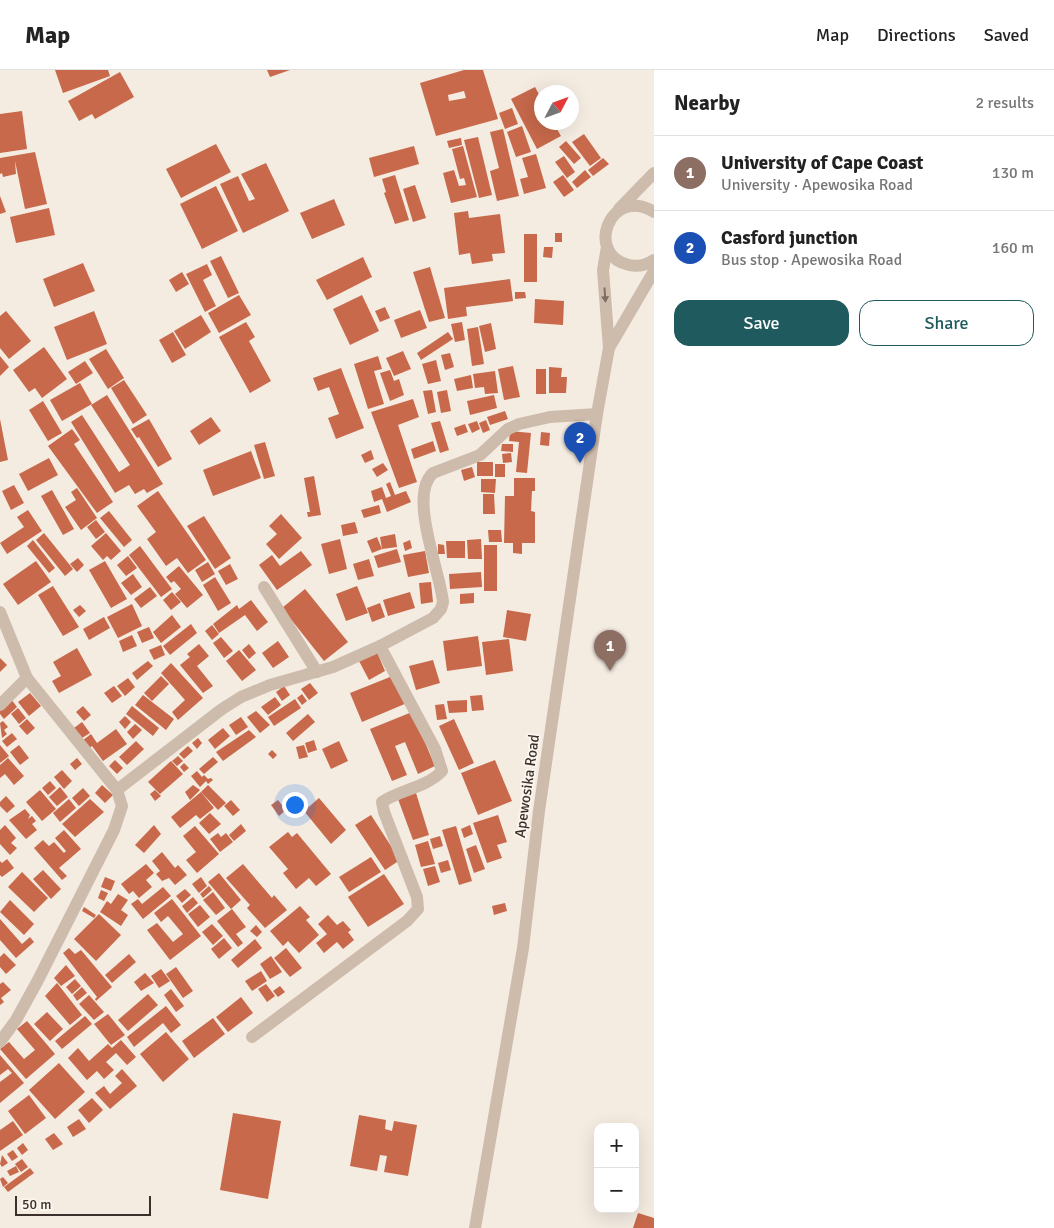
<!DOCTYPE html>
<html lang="en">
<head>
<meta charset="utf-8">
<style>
  body { margin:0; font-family:Signika,sans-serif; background:#f2f2f2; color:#222 }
  .controls { position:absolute; right:15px; bottom:15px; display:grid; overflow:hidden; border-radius:10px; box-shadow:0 5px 20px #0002 }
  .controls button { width:45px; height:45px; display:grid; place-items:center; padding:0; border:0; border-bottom:1px solid #e0e0e0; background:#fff; color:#222; font:25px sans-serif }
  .compass { position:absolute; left:534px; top:15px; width:45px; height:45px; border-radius:50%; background:#fff; box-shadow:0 5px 20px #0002; rotate:49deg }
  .scale { position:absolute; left:15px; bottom:12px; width:136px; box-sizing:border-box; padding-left:5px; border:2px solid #3b302b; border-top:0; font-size:14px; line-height:18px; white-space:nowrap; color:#3b302b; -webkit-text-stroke:4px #fbf5ee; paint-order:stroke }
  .you { position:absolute; left:294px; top:734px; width:18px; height:18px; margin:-12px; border:4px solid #fff; border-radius:50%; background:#1a73e8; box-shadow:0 0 0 8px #1a73e833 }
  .badge { display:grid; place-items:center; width:32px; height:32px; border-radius:50%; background:#1f5a5e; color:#fff; font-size:16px; font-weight:700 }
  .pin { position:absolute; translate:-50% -41px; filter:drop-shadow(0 1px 2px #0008) }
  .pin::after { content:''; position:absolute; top:26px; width:18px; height:15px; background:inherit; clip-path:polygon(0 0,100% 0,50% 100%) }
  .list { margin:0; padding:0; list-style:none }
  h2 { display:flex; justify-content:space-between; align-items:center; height:65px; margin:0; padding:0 20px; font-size:21px }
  h2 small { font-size:16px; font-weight:400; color:#767676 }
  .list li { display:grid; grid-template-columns:32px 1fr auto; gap:15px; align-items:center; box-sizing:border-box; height:75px; padding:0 20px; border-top:1px solid #e0e0e0 }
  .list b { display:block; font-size:19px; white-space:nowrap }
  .list p { margin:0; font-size:16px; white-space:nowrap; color:#767676 }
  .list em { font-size:16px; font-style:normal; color:#767676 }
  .actions { display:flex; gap:10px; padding:15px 20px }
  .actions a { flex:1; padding:11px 0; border:1px solid #1f5a5e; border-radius:15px; text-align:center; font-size:18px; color:#1f5a5e }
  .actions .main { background:#1f5a5e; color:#fff }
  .map { position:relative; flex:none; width:654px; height:1158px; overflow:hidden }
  header { display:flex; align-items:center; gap:30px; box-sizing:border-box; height:70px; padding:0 25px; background:#fff; border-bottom:1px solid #e0e0e0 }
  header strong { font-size:24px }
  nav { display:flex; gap:28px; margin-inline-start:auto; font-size:18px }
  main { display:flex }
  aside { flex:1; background:#fff }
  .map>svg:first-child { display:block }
  .building { fill:#c8694b; fill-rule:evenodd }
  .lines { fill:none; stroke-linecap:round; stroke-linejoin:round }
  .minor { stroke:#cdbbac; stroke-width:12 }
  .oneway { fill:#7d6f65 }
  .labels { text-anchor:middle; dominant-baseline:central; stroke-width:4; stroke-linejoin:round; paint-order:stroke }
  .street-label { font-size:15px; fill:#3b302b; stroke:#fbf5ee }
</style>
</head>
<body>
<header>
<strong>Map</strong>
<nav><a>Map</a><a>Directions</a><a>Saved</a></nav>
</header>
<main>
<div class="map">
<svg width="654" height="1158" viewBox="0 0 654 1158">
  <rect width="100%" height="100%" fill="#f4ebe1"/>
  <!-- building -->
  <g class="building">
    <polygon points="55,0 108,0 110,6 63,23"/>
    <polygon points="267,0 290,0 270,7"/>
    <path d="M464,0H483L498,49L436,66L420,13ZM464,21L466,28L449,31L448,25Z"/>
    <polygon points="120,2 134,27 95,49 92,44 79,51 68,31"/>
    <polygon points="535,17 542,30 542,52 553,52 561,66 537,79 511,29"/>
    <polygon points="512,38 518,54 505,59 499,43"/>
    <polygon points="22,41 27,79 0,83 0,44"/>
    <polygon points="522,56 531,82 516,87 507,62"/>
    <polygon points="503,59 519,126 497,131 490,101 499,98 490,62"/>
    <polygon points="584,64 601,88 590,96 572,72"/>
    <polygon points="478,67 492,125 479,128 464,70"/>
    <polygon points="461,68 462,75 449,78 447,71"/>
    <polygon points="566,71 581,88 574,94 559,77"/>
    <polygon points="216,74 231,102 181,128 166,99"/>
    <polygon points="414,76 419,94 374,107 369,88"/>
    <polygon points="463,76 477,127 451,133 443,103 454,100 459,116 466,115 464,108 460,109 452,79"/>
    <polygon points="35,82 47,134 25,139 15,91 16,104 3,107 2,103 0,104 0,88"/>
    <polygon points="536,84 546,118 524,124 520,109 528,107 522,88"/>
    <polygon points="564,86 575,102 567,108 555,92"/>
    <polygon points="603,88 609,94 593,106 588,100"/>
    <polygon points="266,93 289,141 243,163 220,114 238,106 249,131 255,129 241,104"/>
    <polygon points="585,100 591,107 577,118 572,112"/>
    <polygon points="395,105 409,150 395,154 384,123 386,122 382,109"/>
    <polygon points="563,105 574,120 564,127 553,112"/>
    <polygon points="415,115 426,148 413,152 403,119"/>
    <polygon points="216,116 238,161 202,179 180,134"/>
    <polygon points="0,126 6,142 0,144"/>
    <polygon points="334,129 345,155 312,169 300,143"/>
    <polygon points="49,138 55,165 16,173 10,147"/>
    <polygon points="468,141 469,148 500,144 505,183 492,184 493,191 472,194 470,183 459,185 454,143"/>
    <rect x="555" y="163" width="7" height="9"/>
    <rect x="524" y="164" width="13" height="48"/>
    <polygon points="544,177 553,177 552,188 543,187"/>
    <polygon points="221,186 239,223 228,228 210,191"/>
    <polygon points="363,187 372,207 327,230 316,210"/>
    <polygon points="83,193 95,221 54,237 43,209"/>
    <polygon points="207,194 212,205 203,210 216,236 205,242 186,204"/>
    <polygon points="430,197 445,248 429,252 413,202"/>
    <polygon points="182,202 189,214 176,222 169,210"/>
    <polygon points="510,209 513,231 466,237 467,246 448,249 444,218"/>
    <polygon points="515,222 525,222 526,228 515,229"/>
    <polygon points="239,225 251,245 219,263 208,243"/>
    <polygon points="362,225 379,261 350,275 333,239"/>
    <polygon points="535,229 564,231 563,255 534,253"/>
    <polygon points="385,237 390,248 380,252 375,241"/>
    <polygon points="420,240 427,258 401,268 394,250"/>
    <polygon points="6,241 31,271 9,289 0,278 0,246"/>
    <polygon points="94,241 107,274 67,290 54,257"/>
    <polygon points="201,245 211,262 185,279 174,261"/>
    <polygon points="246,252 255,267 249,271 271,311 250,323 219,267"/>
    <polygon points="462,252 465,270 455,272 451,254"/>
    <polygon points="491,253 496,279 485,282 479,256"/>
    <polygon points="478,257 484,294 472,296 467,259"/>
    <polygon points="173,262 186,285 172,293 159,270"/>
    <polygon points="448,262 453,269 421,290 417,283"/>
    <polygon points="44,277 67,309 42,328 35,318 29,322 13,300"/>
    <polygon points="106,279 124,308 108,319 89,289"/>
    <polygon points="403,281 411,299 394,306 386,288"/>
    <polygon points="450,283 454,297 445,300 441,285"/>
    <polygon points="0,286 9,297 0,306"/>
    <polygon points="378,286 382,299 374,301 384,334 368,339 354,294"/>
    <polygon points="436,290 441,311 428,314 422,294"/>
    <polygon points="85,291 93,303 76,314 68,302"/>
    <polygon points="513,296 520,327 504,330 498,299"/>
    <polygon points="549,297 562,298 561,307 567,307 566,323 549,323"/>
    <polygon points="341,298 364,358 336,369 328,348 339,344 329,317 318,321 313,308"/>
    <rect x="536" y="299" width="10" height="25"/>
    <polygon points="390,300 394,311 399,309 404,325 390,331 380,303"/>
    <polygon points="495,301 498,323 485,324 484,317 475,318 473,304"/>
    <polygon points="471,305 473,318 457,321 454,309"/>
    <polygon points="124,310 147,345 133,354 111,318"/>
    <polygon points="80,313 92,334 62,351 50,330"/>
    <polygon points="432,320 436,342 428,344 423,321"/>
    <polygon points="447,320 451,341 441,343 437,322"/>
    <polygon points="107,325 163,414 147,423 144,419 135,424 129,415 115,423 71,352 82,345 119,402 130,395 91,335"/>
    <polygon points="494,325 497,338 470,345 467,331"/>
    <polygon points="413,329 419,347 398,355 417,412 399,418 371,342"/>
    <polygon points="43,331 62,363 48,371 29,340"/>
    <polygon points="505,341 508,349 490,355 487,347"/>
    <polygon points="211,347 221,361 199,375 190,361"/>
    <polygon points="0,349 8,390 0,392"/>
    <polygon points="149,349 172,389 158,397 139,367 137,368 131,359"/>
    <polygon points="486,350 490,360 483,363 479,353"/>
    <polygon points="440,351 449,380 440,383 431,353"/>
    <polygon points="477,351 480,359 472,363 468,354"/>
    <polygon points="465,354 468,362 457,366 454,358"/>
    <polygon points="72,359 80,370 74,374 113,432 97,443 48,376"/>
    <polygon points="510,361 531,363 527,403 516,402 519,372 509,371"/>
    <polygon points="541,362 550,363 549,376 540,375"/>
    <polygon points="433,371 436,381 414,389 411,379"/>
    <polygon points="265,372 275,406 264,409 254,375"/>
    <polygon points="502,374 513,374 513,382 501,381"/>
    <polygon points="371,380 374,389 365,393 361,385"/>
    <polygon points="251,381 261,408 213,426 203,400"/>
    <polygon points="511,383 512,392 503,393 502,384"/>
    <polygon points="49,388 58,405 28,421 19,404"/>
    <rect x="477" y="392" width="16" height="14"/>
    <polygon points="383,393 388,400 377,407 372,399"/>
    <rect x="495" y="394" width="10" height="13"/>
    <polygon points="472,397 475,407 464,411 461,400"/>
    <polygon points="314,406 321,445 308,447 307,442 310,442 304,408"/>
    <polygon points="514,408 535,408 535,421 532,421 531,441 535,442 535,473 522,473 522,484 513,483 513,473 504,473 505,426 514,426"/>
    <polygon points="481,409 496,409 495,423 481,422"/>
    <polygon points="390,412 395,425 406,421 411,432 387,442 382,429 374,432 371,421 382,417 386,428 391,426 386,414"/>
    <polygon points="14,415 24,433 11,440 2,421"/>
    <polygon points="77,418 97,448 81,460 65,437 76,430 71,422"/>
    <polygon points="52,420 74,459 63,465 41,426"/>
    <polygon points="158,421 206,490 188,503 177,488 166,496 147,469 156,462 137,436"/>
    <polygon points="483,424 494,424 495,444 483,444"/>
    <polygon points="379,435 381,443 364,448 361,440"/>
    <polygon points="28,440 42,461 7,484 0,473 24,457 17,447"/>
    <polygon points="109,441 132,470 124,477 100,448"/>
    <polygon points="281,444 302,468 279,489 266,474 277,464 269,456"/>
    <polygon points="204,446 231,488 215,499 187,456"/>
    <polygon points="96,450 105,462 96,469 87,457"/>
    <polygon points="355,452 358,463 343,466 341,455"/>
    <polygon points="488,460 501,460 502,472 489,472"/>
    <polygon points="44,463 73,499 65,506 36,470"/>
    <polygon points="106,463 121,481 111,490 107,486 103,490 91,476"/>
    <polygon points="395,464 397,477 382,479 380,467"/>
    <polygon points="377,467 382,479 372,483 367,471"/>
    <polygon points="340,469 347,499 329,504 321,474"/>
    <polygon points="481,469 482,489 468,489 467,470"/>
    <polygon points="33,470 55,498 49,503 27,476"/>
    <polygon points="410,470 412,478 405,481 403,473"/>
    <polygon points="446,471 465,471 465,488 447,488"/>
    <polygon points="438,474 444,475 445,484 438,484"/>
    <rect x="484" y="475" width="13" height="46"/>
    <polygon points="140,476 172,519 161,527 129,485"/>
    <polygon points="397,479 401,492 378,498 374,486"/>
    <polygon points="301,481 312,495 277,520 259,495 272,485 280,496"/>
    <polygon points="425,481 429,503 408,507 403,485"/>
    <polygon points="128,486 137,498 126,506 117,495"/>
    <polygon points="78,488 84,495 77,502 70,494"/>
    <polygon points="369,489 374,506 358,510 353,494"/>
    <polygon points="36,491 51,512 18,535 3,514"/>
    <polygon points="105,491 127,529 111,538 89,500"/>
    <polygon points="208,492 215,504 202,512 195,500"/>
    <polygon points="230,494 238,509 226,515 218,501"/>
    <polygon points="179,496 203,525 187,538 175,524 181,519 174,511 171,513 166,507"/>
    <polygon points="481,502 482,517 450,519 449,504"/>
    <polygon points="133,504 142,517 131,525 121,513"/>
    <polygon points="215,507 231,533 218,541 203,515"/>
    <polygon points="431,512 433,532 421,534 419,513"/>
    <polygon points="53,516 79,557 63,566 38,525"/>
    <polygon points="357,516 368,543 346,551 336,524"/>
    <polygon points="150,517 157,526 141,538 134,529"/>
    <polygon points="305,519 348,572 324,591 282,538"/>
    <polygon points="172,522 181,532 171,540 163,530"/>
    <polygon points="410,522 415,538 388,546 383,530"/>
    <polygon points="474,523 474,533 460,534 460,524"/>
    <polygon points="251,530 268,552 257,561 245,545 219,563 213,554 237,535 239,539"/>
    <polygon points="380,533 385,547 372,552 367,538"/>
    <polygon points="132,534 142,556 118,568 107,547"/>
    <polygon points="80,535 86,541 79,547 73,540"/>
    <polygon points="507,540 531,544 526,571 503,567"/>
    <polygon points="172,545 181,557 161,573 153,562"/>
    <polygon points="104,547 110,558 89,570 83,559"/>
    <polygon points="191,554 197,563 170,585 163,576"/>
    <polygon points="212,555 219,564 212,570 205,561"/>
    <polygon points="149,557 154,568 142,573 137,562"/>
    <polygon points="132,565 137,576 123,582 119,571"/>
    <polygon points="478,566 482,596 447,601 443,571"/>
    <polygon points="221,567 233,581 224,588 213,573"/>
    <polygon points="509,569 513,601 486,605 482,572"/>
    <polygon points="278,571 289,587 273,598 262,583"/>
    <polygon points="199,574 209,586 197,596 213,616 203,623 180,595 190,587 187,584"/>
    <polygon points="249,574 256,583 249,589 242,580"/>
    <polygon points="161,575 165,585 154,590 149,580"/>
    <polygon points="77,578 92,605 59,623 52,611 61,606 53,592"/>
    <polygon points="239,580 256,600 242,611 226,591"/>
    <polygon points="377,582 385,601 369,610 359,591"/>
    <polygon points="0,588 7,595 0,602"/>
    <polygon points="433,590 440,613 416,620 409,596"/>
    <polygon points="148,591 153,596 137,610 132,603"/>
    <polygon points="171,593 203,628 178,650 172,642 185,630 161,603"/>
    <polygon points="395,605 407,633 362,652 350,623"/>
    <polygon points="161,606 169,614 152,631 144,623"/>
    <polygon points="128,608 135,617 125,626 117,616"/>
    <polygon points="310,613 318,623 309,630 301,619"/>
    <polygon points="114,616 122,626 112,633 104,623"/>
    <polygon points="284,616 290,625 282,631 276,622"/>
    <polygon points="30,623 41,636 29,646 18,632"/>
    <polygon points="302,624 307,631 302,635 297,628"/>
    <polygon points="143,625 174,649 166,660 135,635"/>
    <polygon points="482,625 484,640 472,641 470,626"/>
    <polygon points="275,627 281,635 268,645 261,637"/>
    <polygon points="11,629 17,637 4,649 0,644 0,639"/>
    <polygon points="295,629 301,638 274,656 268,647"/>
    <polygon points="467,630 467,642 449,643 447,631"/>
    <polygon points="444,634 447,649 437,650 435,635"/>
    <polygon points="83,636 91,645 84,651 76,642"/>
    <polygon points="132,636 159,658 153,666 126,644"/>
    <polygon points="18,638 26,648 19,654 11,644"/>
    <polygon points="256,641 270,655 260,663 247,647"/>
    <polygon points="412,642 435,696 418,704 405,672 395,676 407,705 392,711 370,659"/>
    <polygon points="308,644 315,652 293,671 286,663"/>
    <polygon points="125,646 131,652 125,659 119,652"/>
    <polygon points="241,647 248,657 236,665 229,655"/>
    <polygon points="27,649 35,658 27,665 19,656"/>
    <polygon points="454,649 474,693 459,700 439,656"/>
    <polygon points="3,651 8,657 4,660 7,664 2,668 0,653"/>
    <polygon points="82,652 90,663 82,668 74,658"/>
    <polygon points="135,654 142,660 133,669 127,662"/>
    <polygon points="223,658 230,666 215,679 208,670"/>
    <polygon points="116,659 127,674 103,691 92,676 88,679 82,671 91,664 97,673"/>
    <polygon points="249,660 256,667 223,691 216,682"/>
    <polygon points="12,663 17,669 7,677 2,671"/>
    <polygon points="198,668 202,673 197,679 192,673"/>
    <polygon points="314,670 317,680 308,683 305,673"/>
    <polygon points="136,671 144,679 127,695 119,687"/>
    <polygon points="339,671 348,691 331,699 322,679"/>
    <polygon points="0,675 9,686 0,693"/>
    <polygon points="19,675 29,688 20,695 10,682"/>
    <polygon points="304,675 308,687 299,689 296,677"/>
    <polygon points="188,676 193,681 184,689 179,684"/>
    <polygon points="272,680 277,685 273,689 268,684"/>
    <polygon points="178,686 183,691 177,696 172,691"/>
    <polygon points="213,687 218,692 204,704 199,699"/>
    <polygon points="8,688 24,706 14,715 5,704 0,708 0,695"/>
    <polygon points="77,688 82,694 75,700 70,694"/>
    <polygon points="115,690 123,698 117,704 109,696"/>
    <polygon points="495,690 512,731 478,745 461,703"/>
    <polygon points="171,691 183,704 160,724 148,712"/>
    <polygon points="184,693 189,698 184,702 180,697"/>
    <polygon points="62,700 72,711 64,719 54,707"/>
    <polygon points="197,701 202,707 204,705 208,709 211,708 213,710 208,714 206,711 200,717 191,706"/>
    <polygon points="50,711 56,718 48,725 42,718"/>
    <polygon points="102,715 113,725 105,733 95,723"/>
    <polygon points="193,715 200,720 190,730 185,722"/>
    <polygon points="208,715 226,733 218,740 201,722"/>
    <polygon points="60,717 68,727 57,736 49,727"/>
    <polygon points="83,718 90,726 79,736 72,728"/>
    <polygon points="40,720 56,739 42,751 26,732"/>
    <polygon points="155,720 161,726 155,731 150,724"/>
    <polygon points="201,722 214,738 200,749 196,745 180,758 171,747"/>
    <polygon points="416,723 429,765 413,770 398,729"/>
    <polygon points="6,726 15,736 7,743 0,736 0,732"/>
    <polygon points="319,728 346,760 331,774 304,741"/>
    <polygon points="69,729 76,738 60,752 53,743"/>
    <polygon points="90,729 104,742 75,767 62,754"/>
    <polygon points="231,730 240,740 233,746 224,736"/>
    <polygon points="278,730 286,740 279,746 271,735"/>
    <polygon points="25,739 30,745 28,749 32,746 36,751 32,754 37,760 26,769 9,750"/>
    <polygon points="210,743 221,754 209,764 199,753"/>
    <polygon points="371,745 400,790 385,800 355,755"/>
    <polygon points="498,745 507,772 497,775 502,788 487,793 473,753"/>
    <polygon points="241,754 246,761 234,771 229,765"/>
    <polygon points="5,755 16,768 11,773 17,778 10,785 0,774 0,760"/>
    <polygon points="154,755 161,764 144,783 135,775"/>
    <polygon points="470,755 473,764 464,768 461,759"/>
    <polygon points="195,756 219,784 197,803 186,790 196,782 183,766"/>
    <polygon points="456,756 472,811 459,815 442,760"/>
    <polygon points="64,760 81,779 59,798 67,806 62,810 34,778 43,770 49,776 54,772 64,783 66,781 55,768"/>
    <polygon points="288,762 292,767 297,763 331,804 316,816 309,808 296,819 283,803 288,799 269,777"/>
    <polygon points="218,763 221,767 226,763 233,772 220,782 210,769"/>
    <polygon points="440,766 443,776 433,779 430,769"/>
    <polygon points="428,771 435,794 421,797 415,775"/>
    <polygon points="476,775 485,799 474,803 466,779"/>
    <polygon points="162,782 175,798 178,795 187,805 175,815 169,808 162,811 156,804 160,801 152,791"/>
    <polygon points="371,787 381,802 349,822 339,807"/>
    <polygon points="7,789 14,798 2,807 0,805 0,791 2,793"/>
    <polygon points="448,790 451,800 441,803 438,793"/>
    <polygon points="146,794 154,803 146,810 152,817 139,828 133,821 129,824 121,814"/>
    <polygon points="243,794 272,828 274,825 287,840 265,858 247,838 250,835 226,808"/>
    <polygon points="435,796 440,812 428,816 423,799"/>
    <polygon points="43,800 61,819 51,829 33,809"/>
    <polygon points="22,802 48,828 34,842 8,817"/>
    <polygon points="219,803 241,830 231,839 208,812"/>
    <polygon points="384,804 404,834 368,857 348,827"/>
    <polygon points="105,807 115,811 111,821 101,817"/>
    <polygon points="201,807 207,816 199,823 192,814"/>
    <polygon points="209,816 212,820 203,828 200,824"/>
    <polygon points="163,817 171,826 143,849 131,834 138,829 142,834"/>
    <polygon points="185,819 191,825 182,833 176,826"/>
    <polygon points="101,820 108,823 104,831 98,828"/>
    <polygon points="213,822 225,838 216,845 203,830"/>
    <polygon points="118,824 128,830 121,840 128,845 121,856 100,842 107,831 111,834"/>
    <polygon points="193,827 198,833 187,843 182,836"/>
    <polygon points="172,829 201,866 170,890 147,860 157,853 173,872 183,864 168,846 161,852 154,843"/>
    <polygon points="10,830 34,854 24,865 0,842"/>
    <polygon points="505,833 507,841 494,845 492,836"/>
    <polygon points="200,835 210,847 198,857 188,844"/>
    <polygon points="300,836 310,847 306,850 319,865 299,883 288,871 283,876 270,861"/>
    <polygon points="84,837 96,845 94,848 82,841"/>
    <polygon points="232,839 246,857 236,864 243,873 238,877 217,851"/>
    <polygon points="99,844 121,865 96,891 74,869"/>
    <polygon points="328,845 337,855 343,851 351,860 348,862 354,870 343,879 337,872 324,883 316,873 327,864 318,854"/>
    <polygon points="0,849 22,874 30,867 34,872 16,888 0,870"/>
    <polygon points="212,854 223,866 213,875 202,862"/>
    <polygon points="256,855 262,862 257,867 250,861"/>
    <polygon points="224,868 232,878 219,889 211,879"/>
    <polygon points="255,869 262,878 238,898 231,890"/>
    <polygon points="69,878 75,884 81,880 112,917 96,931 95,929 97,927 63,883"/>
    <polygon points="286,878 302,898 290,907 274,888"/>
    <polygon points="4,883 16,895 6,904 0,897 0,887"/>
    <polygon points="129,884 136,892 112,913 105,905"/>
    <polygon points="271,886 282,902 270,909 260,894"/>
    <polygon points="66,895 75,906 61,916 54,908"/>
    <polygon points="176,897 193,921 183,928 166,904"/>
    <polygon points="161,899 170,911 159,918 151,906"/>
    <polygon points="261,901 267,911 252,921 245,911"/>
    <polygon points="145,903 154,913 141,921 134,912"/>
    <polygon points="75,909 81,916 72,924 66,917"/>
    <polygon points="3,912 11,920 1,928 4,932 0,935 0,914"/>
    <polygon points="57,913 82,945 70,955 45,926"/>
    <polygon points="266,914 275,926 267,932 258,919"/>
    <polygon points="280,916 285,922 278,927 273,921"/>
    <polygon points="82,917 87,923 77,931 73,925"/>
    <polygon points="171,919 184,936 176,942 164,925"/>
    <polygon points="148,924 158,935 128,961 118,950"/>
    <polygon points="89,925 104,942 94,950 79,934"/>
    <polygon points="241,927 253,943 228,962 216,947"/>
    <polygon points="166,936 181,955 171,963 163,953 134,977 127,967"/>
    <polygon points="47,942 63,959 50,971 34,954"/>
    <polygon points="108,944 125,965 111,975 94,954"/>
    <polygon points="85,946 92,954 62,979 55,971"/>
    <polygon points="213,948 225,964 194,988 182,971"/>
    <polygon points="27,951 55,984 26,1009 0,979 9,972 24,989 35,980 17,959"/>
    <polygon points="166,962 189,989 163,1012 140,984"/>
    <polygon points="121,970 136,987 127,995 116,983 106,992 114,1000 104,1009 97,1001 87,1010 68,988 78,978 89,991 108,974 112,978"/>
    <polygon points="0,985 24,1013 0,1033 0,1012 12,1003 8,999 0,1005"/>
    <polygon points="59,993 85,1022 55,1049 29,1020"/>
    <polygon points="122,999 137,1016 110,1039 95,1023 104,1016 110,1024 122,1013 115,1006"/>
    <polygon points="29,1025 46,1048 25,1064 8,1041"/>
    <polygon points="92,1028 103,1040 89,1053 78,1040"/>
    <polygon points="233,1043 281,1051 268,1129 220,1120"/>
    <polygon points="359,1045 386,1050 385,1059 392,1061 394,1051 417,1055 408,1106 384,1102 387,1086 380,1085 377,1101 350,1096"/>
    <polygon points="79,1049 86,1059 73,1067 67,1057"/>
    <polygon points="13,1051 23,1065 0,1081 0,1060"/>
    <polygon points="54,1063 63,1074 53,1080 45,1069"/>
    <polygon points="23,1073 28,1080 22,1085 17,1078"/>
    <polygon points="13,1080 18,1087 12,1091 7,1084"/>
    <polygon points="2,1085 8,1093 2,1097 0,1094"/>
    <polygon points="22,1089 28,1097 21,1102 15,1094"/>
    <polygon points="16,1096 19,1102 10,1106 7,1101"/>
    <polygon points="30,1098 34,1103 8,1122 4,1117"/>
    <polygon points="3,1107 8,1113 3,1117 0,1109"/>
    <polygon points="638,1143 654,1148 654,1158 633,1158"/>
  </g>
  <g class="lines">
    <!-- minor -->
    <g class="minor">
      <polyline points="619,139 654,103"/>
      <path d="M654,142C610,115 584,185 629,195C638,197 647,195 654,190"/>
      <polyline points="609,278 654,201"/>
      <polyline points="264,517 317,602"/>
      <polyline points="0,542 27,608 117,720 122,736 114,760 37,912 16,950 0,972"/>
      <polyline points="0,635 27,608"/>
      <path d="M117,720L222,639L241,627L270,615L333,597L380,576L433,548L441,539L443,532C440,501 408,425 433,403L480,385L508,359L519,354L550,347L597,344"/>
      <path d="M252,967L407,851L418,839L417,827L384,742L382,732C401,719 426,718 442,701L435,679L380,576"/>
      <polyline points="475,1158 523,878 539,741 597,344 609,278 603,200 607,177"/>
    </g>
  </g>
  <!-- one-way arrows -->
  <defs><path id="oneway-solid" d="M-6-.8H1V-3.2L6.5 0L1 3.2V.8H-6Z" transform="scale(1.25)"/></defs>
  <use class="oneway" href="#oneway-solid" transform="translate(605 225) rotate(86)"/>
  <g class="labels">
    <!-- street labels -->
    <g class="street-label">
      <text transform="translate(527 716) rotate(-82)">Apewosika Road</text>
    </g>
  </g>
</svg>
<div class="controls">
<button>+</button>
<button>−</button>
</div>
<svg class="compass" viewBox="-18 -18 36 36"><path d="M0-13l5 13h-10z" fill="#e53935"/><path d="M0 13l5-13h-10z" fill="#767676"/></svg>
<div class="scale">50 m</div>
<div class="you"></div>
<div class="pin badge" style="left:610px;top:601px;background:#8d6e63">1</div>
<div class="pin badge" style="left:580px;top:393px;background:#1a4fb4">2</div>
</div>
<aside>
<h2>Nearby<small>2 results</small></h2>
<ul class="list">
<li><span class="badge" style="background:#8d6e63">1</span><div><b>University of Cape Coast</b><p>University · Apewosika Road</p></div><em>130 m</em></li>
<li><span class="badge" style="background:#1a4fb4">2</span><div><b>Casford junction</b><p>Bus stop · Apewosika Road</p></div><em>160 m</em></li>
</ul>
<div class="actions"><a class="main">Save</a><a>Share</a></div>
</aside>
</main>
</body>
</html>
